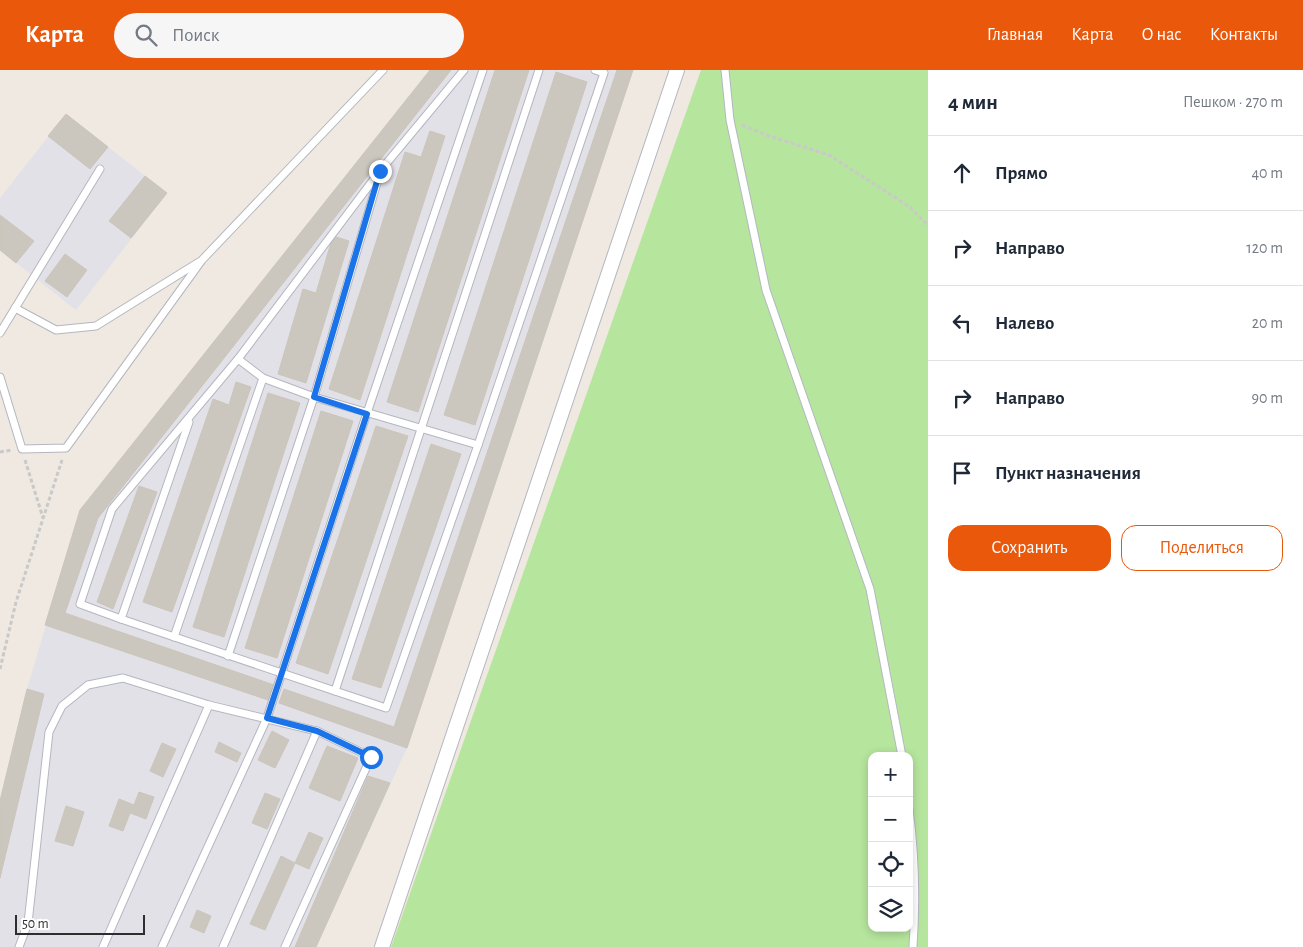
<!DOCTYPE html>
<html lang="ru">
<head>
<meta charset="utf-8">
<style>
  body { margin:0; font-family:"Alegreya Sans",sans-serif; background:#f6f6f7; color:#1f2937 }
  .controls { position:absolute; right:15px; bottom:15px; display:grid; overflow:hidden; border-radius:10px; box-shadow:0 2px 8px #0003 }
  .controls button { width:45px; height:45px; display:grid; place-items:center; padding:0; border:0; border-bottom:1px solid #e0e1e3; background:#fff; color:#1f2937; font:25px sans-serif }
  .scale { position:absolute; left:15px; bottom:12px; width:130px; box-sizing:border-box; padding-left:5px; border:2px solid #2e2e2e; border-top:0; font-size:14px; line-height:18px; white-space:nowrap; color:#2e2e2e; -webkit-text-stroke:4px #fff; paint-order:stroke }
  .stop { position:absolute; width:15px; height:15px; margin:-11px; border:4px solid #1a73e8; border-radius:50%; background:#fff }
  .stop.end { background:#1a73e8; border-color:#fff; box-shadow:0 1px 5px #0008 }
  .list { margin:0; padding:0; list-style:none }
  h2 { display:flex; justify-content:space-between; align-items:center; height:65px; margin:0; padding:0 20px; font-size:21px }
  h2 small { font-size:16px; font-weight:400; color:#747a83 }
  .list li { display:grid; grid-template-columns:32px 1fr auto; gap:15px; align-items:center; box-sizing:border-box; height:75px; padding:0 20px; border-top:1px solid #e0e1e3 }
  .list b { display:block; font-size:19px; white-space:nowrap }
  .list em { font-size:16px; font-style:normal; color:#747a83 }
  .actions { display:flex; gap:10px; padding:15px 20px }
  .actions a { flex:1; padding:11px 0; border:1px solid #ea580c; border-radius:15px; text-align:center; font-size:18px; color:#ea580c }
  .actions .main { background:#ea580c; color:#fff }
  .icon { flex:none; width:28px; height:28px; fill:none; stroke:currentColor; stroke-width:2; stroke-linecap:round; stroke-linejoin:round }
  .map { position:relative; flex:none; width:928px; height:877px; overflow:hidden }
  header { display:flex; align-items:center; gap:30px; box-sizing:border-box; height:70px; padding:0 25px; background:#ea580c; color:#fff }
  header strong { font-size:24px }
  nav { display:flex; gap:28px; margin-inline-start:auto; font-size:18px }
  .search { width:350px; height:45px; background:#f6f6f7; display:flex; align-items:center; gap:12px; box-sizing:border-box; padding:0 18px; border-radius:28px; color:#747a83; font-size:19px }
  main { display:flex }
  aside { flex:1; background:#fff }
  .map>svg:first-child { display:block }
  .industrial { fill:#e3e1e8 }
  .green { fill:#b6e59e; fill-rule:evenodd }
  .building { fill:#cbc7bf; stroke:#cbc5ba }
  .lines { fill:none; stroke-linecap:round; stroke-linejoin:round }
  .service-casing { stroke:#b4b7c1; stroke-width:9 }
  .minor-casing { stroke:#b4b7c1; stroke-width:16 }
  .path { stroke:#c9c9c9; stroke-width:3; stroke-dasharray:4 2.5; stroke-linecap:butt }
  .service { stroke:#fff; stroke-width:7 }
  .minor { stroke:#fff; stroke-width:14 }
  .route { stroke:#1a73e8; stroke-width:6 }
</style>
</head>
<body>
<header>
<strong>Карта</strong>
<div class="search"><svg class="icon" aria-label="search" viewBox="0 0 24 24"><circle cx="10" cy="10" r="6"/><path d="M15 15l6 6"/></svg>Поиск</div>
<nav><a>Главная</a><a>Карта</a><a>О нас</a><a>Контакты</a></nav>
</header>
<main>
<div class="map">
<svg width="928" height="877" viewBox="0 0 928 877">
  <rect width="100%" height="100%" fill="#efe9e1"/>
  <!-- industrial -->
  <g class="industrial">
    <polygon points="430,0 633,0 407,678 316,877 0,877 0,731 27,619 80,440"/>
    <polygon points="66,44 167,123 76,240 0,180 0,128"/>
  </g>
  <!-- green -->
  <path class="green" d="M701,0H928V877H391ZM872,686H909V858H872Z"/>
  <!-- building -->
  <g class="building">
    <polygon points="430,0 451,0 98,448 65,543 274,615 268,630 45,555 80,440"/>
    <polygon points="495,0 529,0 418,342 387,332"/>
    <polygon points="617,0 633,0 407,678 279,633 284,619 394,657"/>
    <polygon points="556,2 587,12 475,355 444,345"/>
    <polygon points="66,44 108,77 90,99 48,66"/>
    <polygon points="430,61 445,66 360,330 329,319 405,82 421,87"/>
    <polygon points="145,106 167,123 131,168 109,151"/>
    <polygon points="0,145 34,171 16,193 0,180"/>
    <polygon points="333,166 349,171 306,313 278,304 303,219 316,223"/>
    <polygon points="65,184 87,200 67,227 45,211"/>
    <polygon points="236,312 251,317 172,542 143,532 213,329 229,335"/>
    <polygon points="268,323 300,333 224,567 193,557"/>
    <polygon points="321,341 353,351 277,588 245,578"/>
    <polygon points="376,356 408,366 328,604 296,593"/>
    <polygon points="431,374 461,384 381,618 352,609"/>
    <polygon points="139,416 157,422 113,539 97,532"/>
    <polygon points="27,619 44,624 0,808 0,731"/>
    <polygon points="272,661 289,670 275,698 258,690"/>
    <polygon points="219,672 241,683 237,692 215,682"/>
    <polygon points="162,673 176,679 163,707 150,701"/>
    <polygon points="327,676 358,688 340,731 309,718"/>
    <polygon points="368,706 390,713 316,877 295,877"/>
    <polygon points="139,722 154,727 146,749 130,743 123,761 109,756 119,729 134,735"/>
    <polygon points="265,723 280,729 267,759 252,753"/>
    <polygon points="66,736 84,742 73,776 55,771"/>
    <polygon points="309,762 323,768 309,799 295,793"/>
    <polygon points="281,786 295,793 265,860 250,854"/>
    <polygon points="197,840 211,846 204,863 190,857"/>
  </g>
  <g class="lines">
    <defs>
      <g id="service">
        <polyline points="464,0 380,101 238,289 112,439 80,534 121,549 335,621 539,0"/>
        <polyline points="725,0 730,50 766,220 870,519 902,686"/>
        <polyline points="15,238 56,260 96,256 199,192"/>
        <polyline points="0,263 100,99"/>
        <polyline points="238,289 263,308 314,327 478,375"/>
        <polyline points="0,307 22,379 66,378 202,190 383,0"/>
        <polyline points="121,549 189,352"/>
        <polyline points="174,567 263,308"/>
        <polyline points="228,586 314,327 379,106"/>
        <polyline points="335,621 386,638 478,375 604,3 595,0"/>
        <path d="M909,739C915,784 916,832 913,877"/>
        <polyline points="19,877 28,853 49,662 62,636 88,615 123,608 209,635 317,661 371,687 285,877"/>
        <polyline points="103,877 209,635"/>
        <polyline points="162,877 267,648 367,343 483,0"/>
        <polyline points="223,877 317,661"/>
      </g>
      <polyline id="minor" points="382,877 677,0"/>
    </defs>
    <!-- service casing -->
    <use href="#service" class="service-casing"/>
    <!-- minor casing -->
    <use href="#minor" class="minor-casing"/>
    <!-- path -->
    <g class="path">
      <polyline points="742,55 769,66 829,85 910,137 928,156"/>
      <polyline points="0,382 12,380"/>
      <polyline points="25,390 43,448"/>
      <polyline points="0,599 16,532 62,390"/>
    </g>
    <!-- service -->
    <use href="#service" class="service"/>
    <!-- minor -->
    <use href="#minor" class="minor"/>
  </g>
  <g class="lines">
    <!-- route -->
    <polyline class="route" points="371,687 317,661 267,648 367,344 314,327 380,101"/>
  </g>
</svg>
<div class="controls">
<button>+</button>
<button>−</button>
<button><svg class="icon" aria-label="locate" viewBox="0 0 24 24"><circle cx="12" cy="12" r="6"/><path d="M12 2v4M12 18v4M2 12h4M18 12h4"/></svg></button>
<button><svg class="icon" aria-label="layers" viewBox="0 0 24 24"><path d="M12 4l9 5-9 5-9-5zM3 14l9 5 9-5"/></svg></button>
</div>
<div class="scale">50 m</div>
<div class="stop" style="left:371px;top:687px"></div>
<div class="stop end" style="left:380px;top:101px"></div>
</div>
<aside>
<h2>4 мин<small>Пешком · 270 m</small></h2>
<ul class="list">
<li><svg class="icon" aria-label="ahead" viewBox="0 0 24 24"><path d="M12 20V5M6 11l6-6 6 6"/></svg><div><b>Прямо</b></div><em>40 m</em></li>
<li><svg class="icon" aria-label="right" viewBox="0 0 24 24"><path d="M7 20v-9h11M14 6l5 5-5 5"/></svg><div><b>Направо</b></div><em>120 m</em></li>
<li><svg class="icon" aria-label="left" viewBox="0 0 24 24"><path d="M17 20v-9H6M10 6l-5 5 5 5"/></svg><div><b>Налево</b></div><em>20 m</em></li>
<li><svg class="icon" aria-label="right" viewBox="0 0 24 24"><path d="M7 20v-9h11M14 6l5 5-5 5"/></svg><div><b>Направо</b></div><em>90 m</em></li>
<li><svg class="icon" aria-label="arrive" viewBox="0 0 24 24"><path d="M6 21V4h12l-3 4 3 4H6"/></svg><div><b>Пункт назначения</b></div></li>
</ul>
<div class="actions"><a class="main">Сохранить</a><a>Поделиться</a></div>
</aside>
</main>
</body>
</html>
